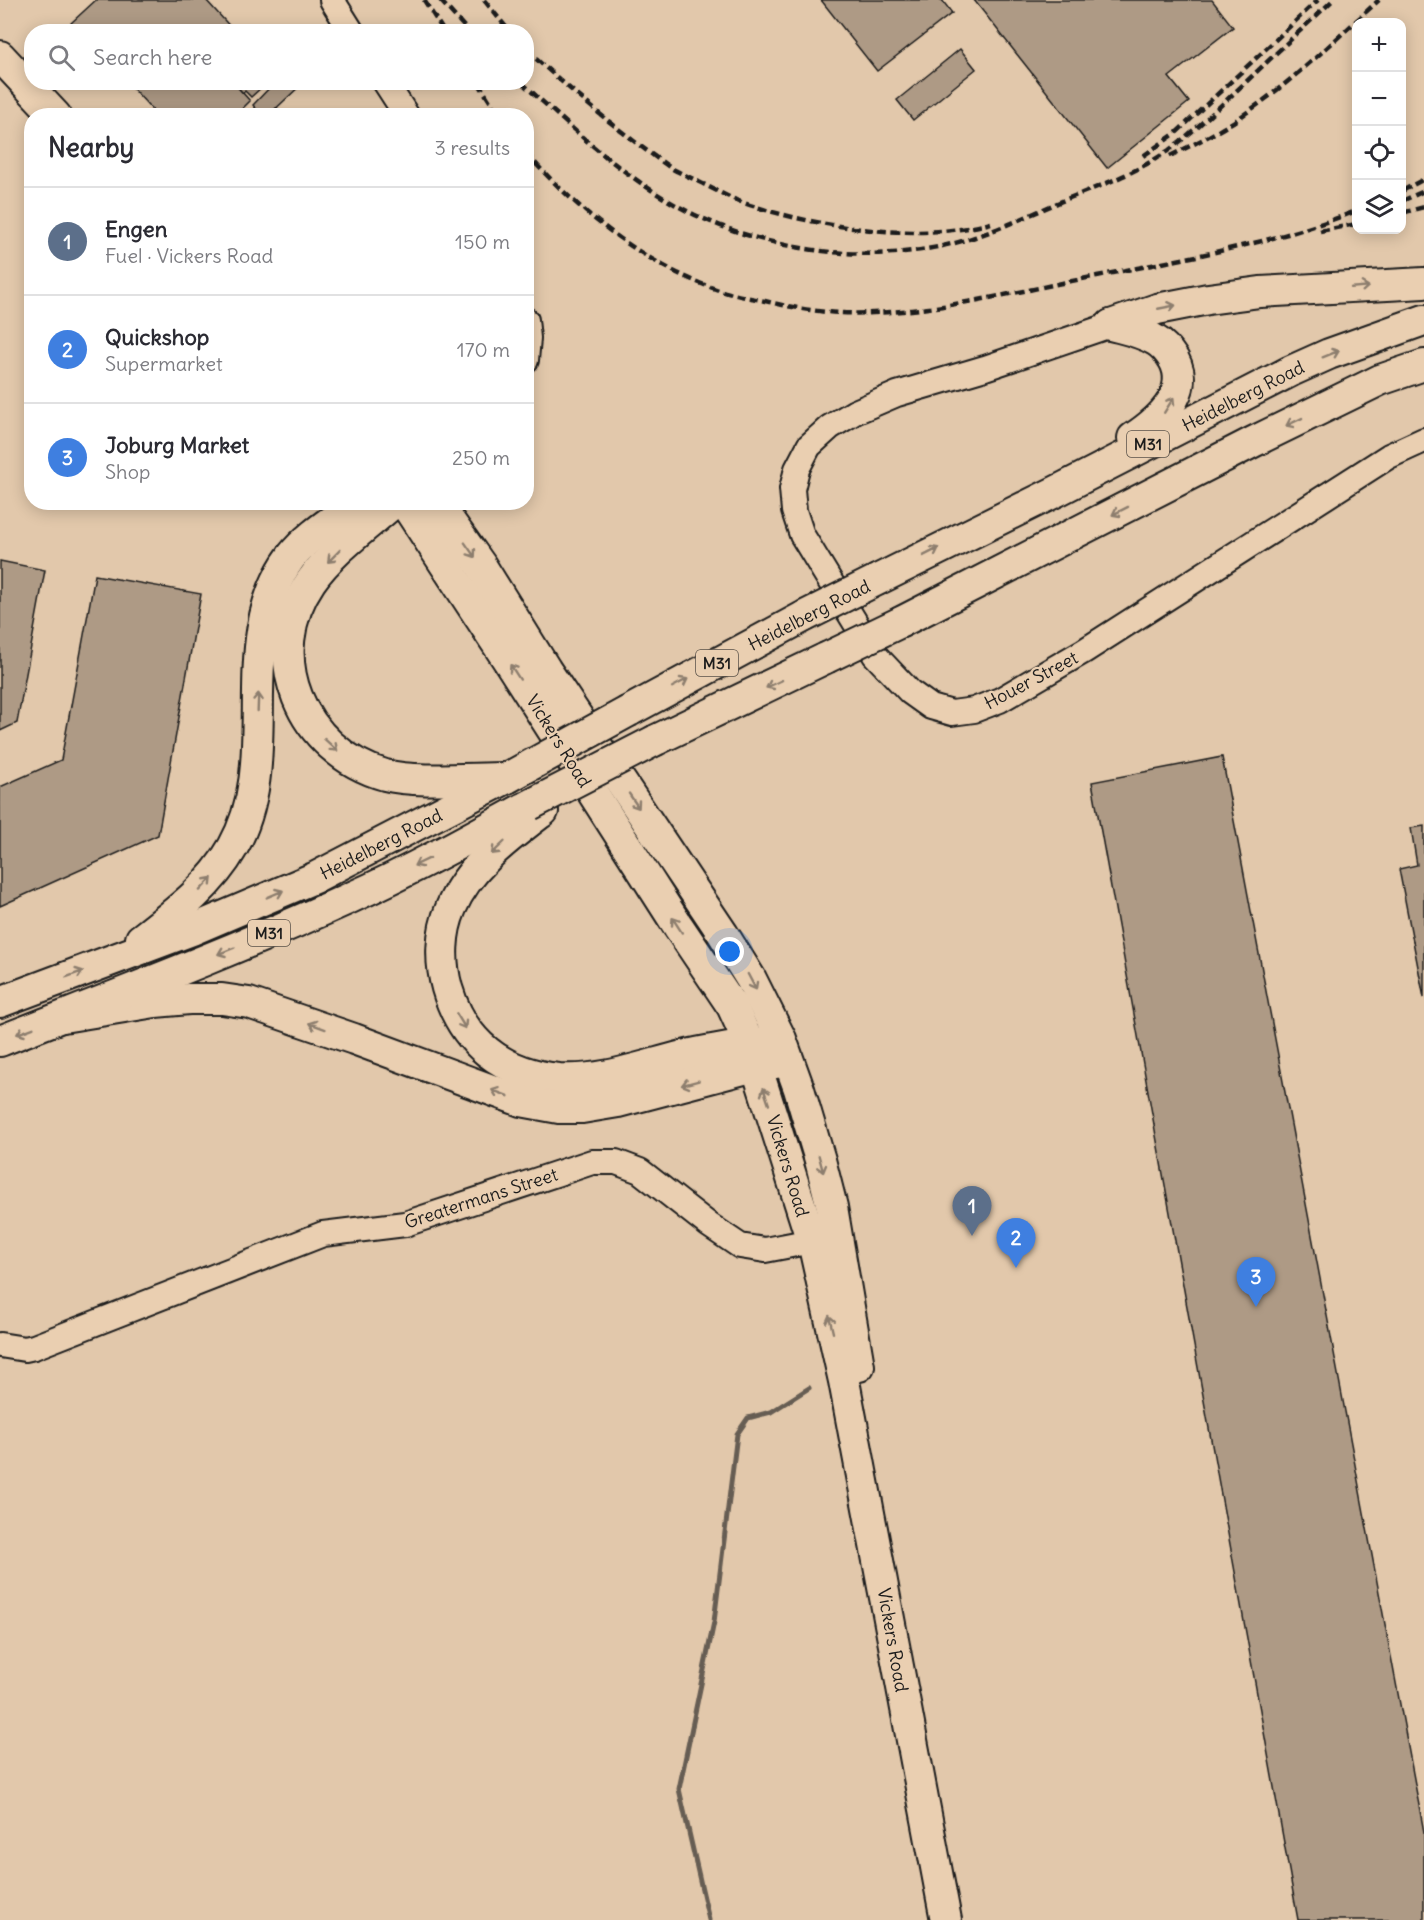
<!DOCTYPE html>
<html lang="en">
<head>
<meta charset="utf-8">
<style>
  body { margin:0; font-family:Delius,sans-serif; background:#f2f2f3; color:#2b2b33 }
  .controls { position:absolute; right:18px; top:18px; display:grid; overflow:hidden; border-radius:12px; box-shadow:0 3px 15px #0003 }
  .controls button { width:54px; height:54px; display:grid; place-items:center; padding:0; border:0; border-bottom:2px solid #e1e1e2; background:#fff; color:#2b2b33; font:30px sans-serif }
  .you { position:absolute; left:730px; top:952px; width:21px; height:21px; margin:-15px; border:4px solid #fff; border-radius:50%; background:#1a73e8; box-shadow:0 0 0 9px #1a73e833 }
  .badge { display:grid; place-items:center; width:39px; height:39px; border-radius:50%; background:#0b8043; color:#fff; font-size:20px; font-weight:700 }
  .pin { position:absolute; translate:-50% -50px; filter:drop-shadow(0 2px 3px #0008) }
  .pin::after { content:''; position:absolute; top:32px; width:21px; height:18px; background:inherit; clip-path:polygon(0 0,100% 0,50% 100%) }
  .list { margin:0; padding:0; list-style:none }
  h2 { display:flex; justify-content:space-between; align-items:center; height:78px; margin:0; padding:0 24px; font-size:26px }
  h2 small { font-size:20px; font-weight:400; color:#7c7c81 }
  .list li { display:grid; grid-template-columns:39px 1fr auto; gap:18px; align-items:center; box-sizing:border-box; height:108px; padding:0 24px; border-top:2px solid #e1e1e2 }
  .list b { display:block; font-size:22px; white-space:nowrap }
  .list p { margin:0; font-size:20px; white-space:nowrap; color:#7c7c81 }
  .list em { font-size:20px; font-style:normal; color:#7c7c81 }
  .icon { flex:none; width:33px; height:33px; fill:none; stroke:currentColor; stroke-width:2; stroke-linecap:round; stroke-linejoin:round }
  .map { position:relative; flex:none; width:1424px; height:1920px; overflow:hidden }
  .search { position:absolute; background:#fff; box-shadow:0 3px 15px #0003; left:24px; top:24px; width:510px; height:66px; display:flex; align-items:center; gap:15px; box-sizing:border-box; padding:0 21px; border-radius:24px; color:#7c7c81; font-size:22px }
  .panel { position:absolute; background:#fff; box-shadow:0 3px 15px #0003; left:24px; top:108px; width:510px; height:402px; border-radius:24px }
  .map>svg:first-child { display:block }
  .lines { fill:none; stroke-linecap:round; stroke-linejoin:round }
  .stream { stroke:#665d52; stroke-width:5 }
  .building { fill:#ae9a85; stroke:#1c1c1c; stroke-width:1.5 }
  .minor-casing { stroke:#1c1c1c; stroke-width:28 }
  .major-casing { stroke:#1c1c1c; stroke-width:34 }
  .minor { stroke:#eacfb1; stroke-width:24 }
  .major { stroke:#eacfb1; stroke-width:30 }
  .rail { stroke:#1c1c1c; stroke-width:4.5; stroke-dasharray:9 4.5; stroke-linecap:butt }
  .major-bridge-casing { stroke:#1c1c1c; stroke-width:34; stroke-linecap:butt }
  .major-bridge { stroke:#eacfb1; stroke-width:30 }
  .oneway { stroke:#8d7e6e }
  .labels { text-anchor:middle; dominant-baseline:central; stroke-width:4.5; stroke-linejoin:round; paint-order:stroke }
  .shield { fill:#eacfb1; stroke:#5a5249; stroke-width:1.5 }
  .shield-label { font-size:16px; font-weight:bold; fill:#1c1c1c }
  .street-label { font-size:18px; fill:#1c1c1c; stroke:#eacfb1 }
</style>
</head>
<body>
<div class="map">
<svg width="1424" height="1920" viewBox="0 0 1424 1920">
  <rect width="100%" height="100%" fill="#e2c8ab"/>
  <filter id="ink" filterUnits="userSpaceOnUse"><feTurbulence type="fractalNoise" baseFrequency=".0167" numOctaves="2"/><feDisplacementMap in="SourceGraphic" scale="12" xChannelSelector="R" yChannelSelector="G"/><feConvolveMatrix kernelMatrix="1 2 1 2 8 2 1 2 1" color-interpolation-filters="sRGB"/></filter>
  <g filter="url(#ink)">
    <g class="lines">
      <!-- stream -->
      <polyline class="stream" points="709,1920 679,1789 714,1622 737,1434 748,1418 771,1412 809,1388"/>
    </g>
    <!-- building -->
    <g class="building">
      <polygon points="96,0 206,0 235,32 79,32 71,23"/>
      <polygon points="821,0 942,0 952,13 877,71"/>
      <polygon points="974,0 1212,0 1233,27 1169,77 1189,102 1107,168"/>
      <polygon points="960,49 976,69 913,120 897,100"/>
      <polygon points="127,82 233,82 250,101 235,116 158,116"/>
      <polygon points="233,82 259,82 263,86 251,97 245,91 243,93"/>
      <polygon points="275,82 304,82 268,116 262,116 253,105"/>
      <polygon points="276,108 289,116 268,116"/>
      <polygon points="0,561 45,570 17,723 0,731"/>
      <polygon points="95,575 201,594 158,835 0,906 0,787 61,760"/>
      <polygon points="1222,757 1424,1832 1424,1920 1298,1920 1092,782"/>
      <polygon points="1424,826 1424,998 1399,869 1417,865 1411,828"/>
    </g>
    <g class="lines">
      <defs>
        <g id="minor">
          <polyline points="332,0 352,32"/>
          <polyline points="385,82 407,116"/>
          <polyline points="526,320 528,338 526,360"/>
          <polyline points="1111,325 985,368 897,394 855,412 830,427 809,446 797,469 792,489 794,511 802,535 875,655 910,692 931,707 952,713 974,710 1000,700 1084,651 1389,456 1424,440"/>
          <polyline points="0,1345 25,1349 34,1347 323,1234 405,1224 592,1162 616,1162 640,1171 709,1225 740,1246 765,1250 812,1241"/>
        </g>
        <g id="major">
          <polyline points="0,56 56,116"/>
          <polyline points="1111,325 1157,309 1208,299 1260,292 1424,283"/>
          <path d="M1111,325C1126,329 1142,332 1155,340C1164,345 1169,352 1174,360C1192,393 1157,422 1133,438"/>
          <path d="M394,502C366,527 332,551 311,581C260,656 301,751 385,775C416,783 470,778 504,778"/>
          <polyline points="404,502 509,662 678,926 732,1006 749,1043 815,1251 844,1381 946,1920"/>
          <polyline points="436,502 480,564 546,670 723,934 751,979 781,1039 799,1089 820,1160 832,1207 859,1366"/>
          <polyline points="879,579 1057,491 1291,371 1329,354 1424,320"/>
          <polyline points="901,622 1253,442 1380,380 1424,365"/>
          <polyline points="629,711 805,616"/>
          <polyline points="656,740 826,658"/>
          <path d="M543,811C509,837 468,867 451,908C440,933 440,963 447,988C463,1043 502,1073 559,1079C601,1082 643,1066 683,1056C711,1049 740,1045 768,1041"/>
          <path d="M141,939C176,912 211,886 233,847C284,758 229,642 291,557C308,535 335,519 357,502"/>
          <polyline points="0,1002 192,930 314,878 507,778"/>
          <polyline points="63,1017 155,1002 189,999 222,999 249,1003 354,1039 521,1101 559,1108 582,1108 618,1102 755,1066 776,1063"/>
          <path d="M0,1041C117,995 236,950 350,898C410,871 468,839 524,808"/>
        </g>
      </defs>
      <!-- minor casing -->
      <use href="#minor" class="minor-casing"/>
      <!-- major casing -->
      <use href="#major" class="major-casing"/>
      <!-- minor -->
      <use href="#minor" class="minor"/>
      <!-- major -->
      <use href="#major" class="major"/>
      <!-- rail -->
      <g class="rail">
        <polyline points="424,0 444,32"/>
        <polyline points="440,0 469,32"/>
        <polyline points="484,0 510,32"/>
        <path d="M526,50C572,91 620,133 671,168C680,173 690,177 699,182C712,188 724,195 736,200C808,227 917,243 991,223"/>
        <polyline points="478,82 499,116"/>
        <path d="M521,82C573,129 626,180 689,212C775,254 883,268 975,237C1005,227 1034,213 1062,201C1099,186 1137,173 1169,150C1197,129 1221,105 1247,81C1275,54 1304,27 1333,0"/>
        <path d="M526,153C579,212 649,269 725,292C738,296 752,298 765,301C801,310 837,315 873,313C948,310 1024,290 1097,276C1185,258 1272,244 1356,211"/>
        <polyline points="1143,156 1176,133 1318,0"/>
        <path d="M1170,156C1196,143 1223,130 1246,113C1294,80 1336,39 1379,0"/>
        <polyline points="1402,191 1424,179"/>
        <polyline points="1402,201 1424,191"/>
        <polyline points="1402,213 1424,207"/>
        <polyline points="1320,231 1356,224"/>
      </g>
      <defs>
        <g id="major-bridge">
          <polyline points="805,616 879,579"/>
          <polyline points="826,658 901,622"/>
          <polyline points="507,778 629,711"/>
          <polyline points="530,805 656,740"/>
        </g>
      </defs>
      <!-- major-bridge casing -->
      <use href="#major-bridge" class="major-bridge-casing"/>
      <!-- major-bridge -->
      <use href="#major-bridge" class="major-bridge"/>
    </g>
    <!-- one-way arrows -->
    <defs><path id="oneway-shaft" d="M-6 0H5M1.5-3L5.5 0L1.5 3" fill="none" stroke-width="1.6" stroke-linecap="round" stroke-linejoin="round" transform="scale(1.5)"/></defs>
    <g class="oneway">
      <use href="#oneway-shaft" transform="translate(1360 287) rotate(-5)"/>
      <use href="#oneway-shaft" transform="translate(1167 307) rotate(-11)"/>
      <use href="#oneway-shaft" transform="translate(1331 354) rotate(-22)"/>
      <use href="#oneway-shaft" transform="translate(1169 405) rotate(-58)"/>
      <use href="#oneway-shaft" transform="translate(1294 422) rotate(154)"/>
      <use href="#oneway-shaft" transform="translate(1120 511) rotate(153)"/>
      <use href="#oneway-shaft" transform="translate(470 550) rotate(55)"/>
      <use href="#oneway-shaft" transform="translate(931 552) rotate(-27)"/>
      <use href="#oneway-shaft" transform="translate(334 556) rotate(135)"/>
      <use href="#oneway-shaft" transform="translate(515 672) rotate(-123)"/>
      <use href="#oneway-shaft" transform="translate(680 683) rotate(-28)"/>
      <use href="#oneway-shaft" transform="translate(774 684) rotate(154)"/>
      <use href="#oneway-shaft" transform="translate(258 702) rotate(-88)"/>
      <use href="#oneway-shaft" transform="translate(331 745) rotate(42)"/>
      <use href="#oneway-shaft" transform="translate(634 801) rotate(56)"/>
      <use href="#oneway-shaft" transform="translate(498 848) rotate(136)"/>
      <use href="#oneway-shaft" transform="translate(422 862) rotate(154)"/>
      <use href="#oneway-shaft" transform="translate(206 884) rotate(-47)"/>
      <use href="#oneway-shaft" transform="translate(275 894) rotate(-23)"/>
      <use href="#oneway-shaft" transform="translate(677 925) rotate(-123)"/>
      <use href="#oneway-shaft" transform="translate(226 951) rotate(158)"/>
      <use href="#oneway-shaft" transform="translate(75 974) rotate(-20)"/>
      <use href="#oneway-shaft" transform="translate(752 982) rotate(62)"/>
      <use href="#oneway-shaft" transform="translate(461 1021) rotate(59)"/>
      <use href="#oneway-shaft" transform="translate(317 1026) rotate(-160)"/>
      <use href="#oneway-shaft" transform="translate(25 1031) rotate(159)"/>
      <use href="#oneway-shaft" transform="translate(690 1083) rotate(165)"/>
      <use href="#oneway-shaft" transform="translate(500 1093) rotate(-159)"/>
      <use href="#oneway-shaft" transform="translate(766 1096) rotate(-109)"/>
      <use href="#oneway-shaft" transform="translate(821 1164) rotate(75)"/>
      <use href="#oneway-shaft" transform="translate(831 1324) rotate(-103)"/>
    </g>
  </g>
  <g class="labels">
    <!-- shield labels -->
    <g class="shield">
      <rect x="1127" y="431" width="42" height="26" rx="4.5"/>
      <rect x="696" y="650" width="42" height="26" rx="4.5"/>
      <rect x="248" y="920" width="42" height="26" rx="4.5"/>
    </g>
    <g class="shield-label">
      <text x="1148" y="444">M31</text>
      <text x="717" y="663">M31</text>
      <text x="269" y="933">M31</text>
    </g>
    <!-- street labels -->
    <g class="street-label">
      <text transform="translate(1243 396) rotate(-27)">Heidelberg Road</text>
      <text transform="translate(809 615) rotate(-27)">Heidelberg Road</text>
      <text transform="translate(1031 680) rotate(-28)">Houer Street</text>
      <text transform="translate(559 741) rotate(58)">Vickers Road</text>
      <text transform="translate(381 844) rotate(-27)">Heidelberg Road</text>
      <text transform="translate(788 1166) rotate(73)">Vickers Road</text>
      <text transform="translate(481 1198) rotate(-18)">Greatermans Street</text>
      <text transform="translate(893 1640) rotate(80)">Vickers Road</text>
    </g>
  </g>
</svg>
<div class="controls">
<button>+</button>
<button>−</button>
<button><svg class="icon" aria-label="locate" viewBox="0 0 24 24"><circle cx="12" cy="12" r="6"/><path d="M12 2v4M12 18v4M2 12h4M18 12h4"/></svg></button>
<button><svg class="icon" aria-label="layers" viewBox="0 0 24 24"><path d="M12 4l9 5-9 5-9-5zM3 14l9 5 9-5"/></svg></button>
</div>
<div class="you"></div>
<div class="pin badge" style="left:972px;top:1236px;background:#5c6f8a">1</div>
<div class="pin badge" style="left:1016px;top:1268px;background:#3f7fe0">2</div>
<div class="pin badge" style="left:1256px;top:1307px;background:#3f7fe0">3</div>
<div class="search"><svg class="icon" aria-label="search" viewBox="0 0 24 24"><circle cx="10" cy="10" r="6"/><path d="M15 15l6 6"/></svg>Search here</div>
<section class="panel">
<h2>Nearby<small>3 results</small></h2>
<ul class="list">
<li><span class="badge" style="background:#5c6f8a">1</span><div><b>Engen</b><p>Fuel · Vickers Road</p></div><em>150 m</em></li>
<li><span class="badge" style="background:#3f7fe0">2</span><div><b>Quickshop</b><p>Supermarket</p></div><em>170 m</em></li>
<li><span class="badge" style="background:#3f7fe0">3</span><div><b>Joburg Market</b><p>Shop</p></div><em>250 m</em></li>
</ul>
</section>
</div>
</body>
</html>
